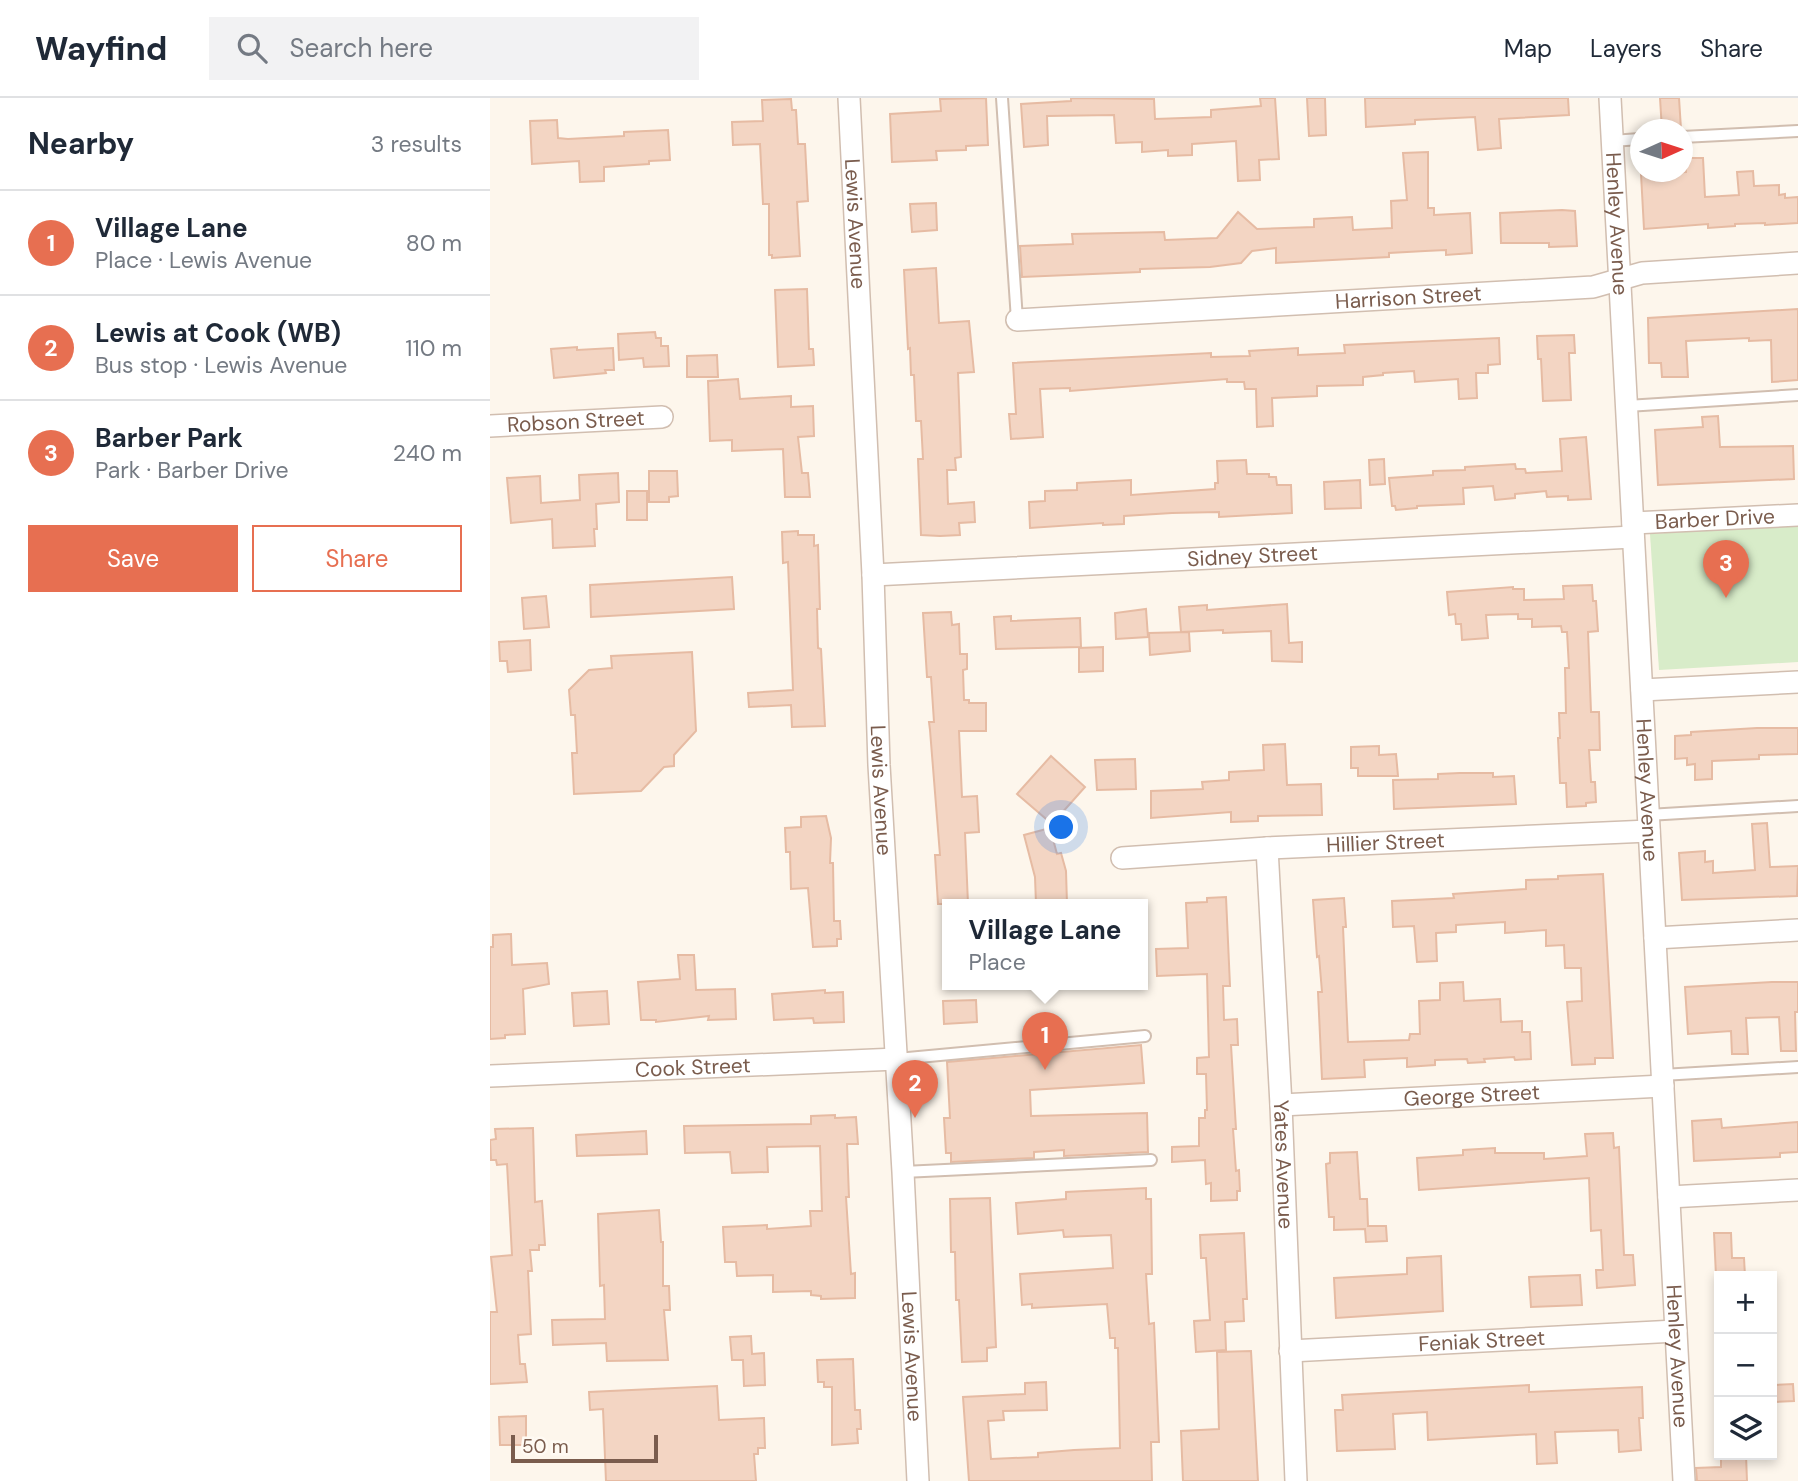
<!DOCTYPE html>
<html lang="en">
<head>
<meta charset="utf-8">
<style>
  body { margin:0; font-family:"DM Sans",sans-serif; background:#f2f2f3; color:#1f2937 }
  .controls { position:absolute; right:21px; bottom:21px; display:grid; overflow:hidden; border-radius:0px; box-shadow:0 4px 10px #0003 }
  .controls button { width:63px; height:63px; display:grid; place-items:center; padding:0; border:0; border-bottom:2px solid #e0e1e3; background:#fff; color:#1f2937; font:35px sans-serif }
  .compass { position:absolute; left:1140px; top:21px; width:63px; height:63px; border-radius:50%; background:#fff; box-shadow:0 4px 10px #0003; rotate:87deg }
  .scale { position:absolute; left:21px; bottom:18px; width:147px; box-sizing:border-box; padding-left:7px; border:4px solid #7a5c4d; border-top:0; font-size:19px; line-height:24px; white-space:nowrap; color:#7a5c4d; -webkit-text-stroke:5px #fffaf3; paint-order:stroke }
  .you { position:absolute; left:572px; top:730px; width:24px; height:24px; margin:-18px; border:5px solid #fff; border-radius:50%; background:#1a73e8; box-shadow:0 0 0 10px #1a73e833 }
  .badge { display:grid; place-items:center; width:46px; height:46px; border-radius:50%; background:#e76f51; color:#fff; font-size:23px; font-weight:700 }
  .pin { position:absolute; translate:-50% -58px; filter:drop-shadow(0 2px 4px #0008) }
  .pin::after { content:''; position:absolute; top:37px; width:24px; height:21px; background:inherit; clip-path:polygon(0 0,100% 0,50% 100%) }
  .popup { position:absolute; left:452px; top:801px; width:206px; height:91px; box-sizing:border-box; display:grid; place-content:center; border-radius:0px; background:#fff; filter:drop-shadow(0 2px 5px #0005); font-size:23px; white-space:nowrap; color:#747a83 }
  .popup b { font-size:26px; color:#1f2937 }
  .popup::after { content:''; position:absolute; left:50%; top:100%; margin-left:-14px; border:14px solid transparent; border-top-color:#fff }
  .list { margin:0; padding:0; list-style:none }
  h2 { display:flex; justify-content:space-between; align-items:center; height:91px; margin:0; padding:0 28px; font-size:30px }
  h2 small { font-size:23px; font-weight:400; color:#747a83 }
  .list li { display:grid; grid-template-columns:46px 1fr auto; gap:21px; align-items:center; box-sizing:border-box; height:105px; padding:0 28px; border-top:2px solid #e0e1e3 }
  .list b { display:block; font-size:26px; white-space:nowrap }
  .list p { margin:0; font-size:23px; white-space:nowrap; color:#747a83 }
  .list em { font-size:23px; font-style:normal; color:#747a83 }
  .actions { display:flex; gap:14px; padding:21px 28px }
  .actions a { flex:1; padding:16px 0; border:2px solid #e76f51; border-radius:0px; text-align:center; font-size:24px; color:#e76f51 }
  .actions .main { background:#e76f51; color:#fff }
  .icon { flex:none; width:38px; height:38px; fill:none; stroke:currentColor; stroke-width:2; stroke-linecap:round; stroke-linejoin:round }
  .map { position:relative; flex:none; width:1308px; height:1383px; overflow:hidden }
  header { display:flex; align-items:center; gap:42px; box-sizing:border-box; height:98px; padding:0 35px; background:#fff; border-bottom:2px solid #e0e1e3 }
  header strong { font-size:33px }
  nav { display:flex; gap:38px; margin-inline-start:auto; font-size:24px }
  .search { width:490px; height:63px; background:#f2f2f3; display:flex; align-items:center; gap:18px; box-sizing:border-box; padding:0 24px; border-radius:0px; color:#747a83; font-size:26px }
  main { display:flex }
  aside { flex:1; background:#fff }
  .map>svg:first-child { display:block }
  .green { fill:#d8ecc9 }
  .building { fill:#f3d5c3; stroke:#e6bba3; stroke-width:2 }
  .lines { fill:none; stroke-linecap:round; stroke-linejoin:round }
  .lane-casing { stroke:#d1beb0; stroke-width:14 }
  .street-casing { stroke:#d1beb0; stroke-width:24 }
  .lane { stroke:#fff; stroke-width:10 }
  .street { stroke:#fff; stroke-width:21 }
  .labels { text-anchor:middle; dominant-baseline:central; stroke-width:7; stroke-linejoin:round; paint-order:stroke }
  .street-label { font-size:21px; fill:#7a5c4d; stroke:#fffaf3 }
</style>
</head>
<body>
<header>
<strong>Wayfind</strong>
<div class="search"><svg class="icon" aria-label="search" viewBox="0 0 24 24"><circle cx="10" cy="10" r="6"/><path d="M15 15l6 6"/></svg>Search here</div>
<nav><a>Map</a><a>Layers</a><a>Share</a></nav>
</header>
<main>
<aside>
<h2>Nearby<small>3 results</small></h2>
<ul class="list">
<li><span class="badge">1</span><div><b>Village Lane</b><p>Place · Lewis Avenue</p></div><em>80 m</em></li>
<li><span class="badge">2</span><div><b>Lewis at Cook (WB)</b><p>Bus stop · Lewis Avenue</p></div><em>110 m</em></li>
<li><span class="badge">3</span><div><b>Barber Park</b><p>Park · Barber Drive</p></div><em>240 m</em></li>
</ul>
<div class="actions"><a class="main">Save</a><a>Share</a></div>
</aside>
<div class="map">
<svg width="1308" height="1383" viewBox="0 0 1308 1383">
  <rect width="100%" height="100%" fill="#fdf6ec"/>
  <!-- green -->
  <polygon class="green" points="1308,427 1308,564 1169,572 1160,436"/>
  <!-- building -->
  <g class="building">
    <polygon points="496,0 498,47 476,48 476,52 446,53 447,62 402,64 400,16 451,13 450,1"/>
    <polygon points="581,0 664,1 665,21 721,19 721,12 771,8 770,0 785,0 789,61 769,62 770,82 748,83 746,43 702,46 702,57 678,58 678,52 652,54 652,44 626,45 624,17 557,18 558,47 534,49 531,6 581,3"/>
    <polygon points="817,0 835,0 836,37 819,38"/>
    <polygon points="875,0 1078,0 1079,17 1009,21 1011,50 988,52 985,19 925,22 925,26 876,29"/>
    <polygon points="1170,0 1189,0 1191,31 1172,32"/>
    <polygon points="301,1 302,12 306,12 308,46 315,46 318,103 307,104 310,158 282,160 282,157 279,157 279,106 273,106 270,46 243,47 242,24 273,23 272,2"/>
    <polygon points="67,22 68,40 78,41 134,38 134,34 178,32 180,62 159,63 159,66 114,69 114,83 90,84 89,63 42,66 40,23"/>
    <polygon points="938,54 938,110 944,110 944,117 980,115 982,155 956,157 956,152 935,153 899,155 899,159 786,165 786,150 762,153 751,165 720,169 650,171 650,174 532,179 530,148 583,146 582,136 674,134 675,142 727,140 748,114 767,131 824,129 824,121 862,119 863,132 902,130 901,103 917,102 913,55"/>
    <polygon points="1195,60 1213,60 1215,99 1249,97 1247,74 1263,73 1264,88 1289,87 1289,97 1295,96 1295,100 1308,99 1308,125 1275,127 1275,125 1245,126 1245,128 1218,130 1218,126 1154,131 1151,76 1196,74"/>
    <polygon points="446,105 447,132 422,134 420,106"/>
    <polygon points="1072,112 1085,113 1087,148 1059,149 1059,145 1011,145 1010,115"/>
    <polygon points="446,170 449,225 479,223 484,274 468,275 471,359 465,360 466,372 457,372 458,406 484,404 485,424 469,425 470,437 450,438 431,437 428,361 433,361 431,323 426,323 424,277 421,277 420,250 418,251 414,172"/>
    <polygon points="317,191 319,251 323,251 324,267 288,269 285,192"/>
    <polygon points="1308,211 1308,282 1282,284 1281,242 1259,243 1259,240 1196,243 1198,279 1172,279 1171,265 1159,265 1158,220"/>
    <polygon points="165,234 166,240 171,240 171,248 178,248 179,268 154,269 153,260 129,262 128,236"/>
    <polygon points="1084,237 1085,255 1079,255 1081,302 1053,303 1051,261 1048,261 1047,238"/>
    <polygon points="1009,240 1010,266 998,267 998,275 986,275 987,300 969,301 968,281 925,284 924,273 893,275 893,277 873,279 873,287 827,288 827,298 782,300 783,328 767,329 766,291 755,291 754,284 737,284 737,281 580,293 580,290 550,291 553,339 521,341 519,316 526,316 523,265 721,255 721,259 760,258 759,253 808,250 808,257 855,255 854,247"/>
    <polygon points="87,249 87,252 123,250 124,272 115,272 116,275 64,280 61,251"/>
    <polygon points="227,257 228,279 197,279 197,258"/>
    <polygon points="248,281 250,301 301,298 301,309 323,308 324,338 308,339 312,375 318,375 320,399 295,399 293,351 242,353 242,342 220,343 218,283"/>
    <polygon points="1228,318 1230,349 1303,348 1304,381 1168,387 1165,332 1213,329 1212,319"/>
    <polygon points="1096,339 1101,401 1078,402 1078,398 1057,399 1056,393 1025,396 1025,400 1005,402 1003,388 973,390 974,406 927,408 927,410 906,412 905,408 902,408 899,380 943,377 943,373 975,372 975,369 1025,366 1026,371 1035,371 1036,375 1072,373 1070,341"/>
    <polygon points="894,361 895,386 880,387 879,362"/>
    <polygon points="756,362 757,376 779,376 779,379 786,379 787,387 801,387 802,415 729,419 729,414 682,415 634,418 634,426 613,427 613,425 540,430 539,404 555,403 555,393 587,392 587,385 641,382 641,397 725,391 725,385 728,385 727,363"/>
    <polygon points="159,373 187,373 188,398 179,399 179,404 159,404"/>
    <polygon points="128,375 129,404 106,406 107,431 104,431 105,448 63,450 62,421 21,425 17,380 50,378 51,405 90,402 89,377"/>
    <polygon points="870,382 871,410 835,411 834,384"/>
    <rect x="137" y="393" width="20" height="29"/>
    <polygon points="308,433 308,437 324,437 324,448 328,447 330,511 327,511 328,550 331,551 335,628 302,629 301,607 259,609 258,595 303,592 298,464 293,465 292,434"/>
    <polygon points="242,479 244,511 101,519 100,487"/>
    <polygon points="1102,487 1103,503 1106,503 1108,533 1098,534 1101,614 1109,614 1110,652 1099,652 1101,684 1105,684 1106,704 1096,705 1096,708 1077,709 1076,685 1070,685 1068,640 1070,640 1069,615 1076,615 1075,570 1079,570 1077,534 1072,534 1071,528 1042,529 1042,521 1028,521 1028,516 996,517 998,540 972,542 971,526 966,526 965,516 959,517 957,494 1023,489 1023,491 1034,491 1034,502 1074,501 1073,488"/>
    <polygon points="56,498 59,529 34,531 32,500"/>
    <polygon points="797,506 799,545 812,544 812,564 782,563 781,533 733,535 733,532 691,534 689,509 717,507 717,512"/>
    <polygon points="656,511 658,539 626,541 625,515"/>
    <polygon points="461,514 462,527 469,526 470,556 477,556 477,571 473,572 474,602 479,602 479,605 496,605 496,633 469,633 472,699 487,698 489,734 475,735 478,806 448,806 446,774 445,757 450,757 440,632 439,624 444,624 441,579 437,579 433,515"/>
    <polygon points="521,518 521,523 590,520 591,549 506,551 504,519"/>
    <polygon points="699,534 700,553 660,557 659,535"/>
    <polygon points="40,542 41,572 18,574 17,563 10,563 9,544"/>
    <polygon points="613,549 613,573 589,574 589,550"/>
    <polygon points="202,554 206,633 184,657 184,668 174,669 151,693 84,696 82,655 87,655 85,617 81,617 79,592 99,572 122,570 121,558"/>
    <polygon points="1267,630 1308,630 1308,656 1269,657 1269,661 1222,663 1222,681 1205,682 1205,666 1197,667 1197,660 1185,661 1185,638 1201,637 1201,634"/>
    <polygon points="795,646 797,687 831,686 832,717 768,718 768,723 741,724 741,714 661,720 661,693 713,691 712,684 739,682 739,674 774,672 773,647"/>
    <polygon points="889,648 889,657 906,656 908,678 868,678 868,670 861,670 861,649"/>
    <polygon points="561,658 595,689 562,726 527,696"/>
    <polygon points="645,661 646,691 607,692 605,662"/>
    <polygon points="970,675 1003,675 1003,679 1024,678 1026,706 904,711 903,682 948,681 948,676"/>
    <polygon points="336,718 341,740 340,765 343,765 344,823 350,823 351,841 347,841 347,848 323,849 318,790 301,791 300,754 296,754 295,730 311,729 311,719"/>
    <polygon points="1277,725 1280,769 1308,768 1307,798 1192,802 1189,755 1215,753 1215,764 1223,763 1223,775 1265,772 1262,726"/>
    <polygon points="560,730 567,756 571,755 576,773 577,806 546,806 545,779 534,737"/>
    <polygon points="1113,776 1123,960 1105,960 1105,966 1082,967 1077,904 1092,903 1091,870 1075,870 1074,847 1056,848 1056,832 1015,835 1015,824 966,827 966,834 946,835 947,863 927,864 924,828 903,829 902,803 964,800 963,796 1036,791 1036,782 1068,781 1068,778"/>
    <polygon points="736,799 740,888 733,888 734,922 747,921 748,947 741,947 746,1031 743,1031 746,1073 749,1072 750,1093 747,1093 747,1102 721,1103 721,1085 716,1086 715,1062 682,1064 682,1049 709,1048 709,1020 715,1020 715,1012 717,1012 716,976 707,976 707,960 719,959 717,876 667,878 666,851 698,850 696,805 717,804 717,800"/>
    <polygon points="854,800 856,829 853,829 858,944 919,942 920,936 930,936 929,903 950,902 950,885 973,884 974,903 1010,901 1011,924 1032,923 1032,934 1040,934 1041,961 1025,962 1024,959 994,961 995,964 978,965 977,961 945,962 945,967 917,969 917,960 874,962 875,979 832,981 828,894 832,894 829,858 827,859 823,802"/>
    <polygon points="21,836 22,867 57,865 59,886 33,891 35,936 15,937 15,940 0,941 0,849 3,849 3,837"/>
    <polygon points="188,857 204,857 206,892 245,891 246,921 218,922 219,918 166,924 166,922 151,922 148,884 190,881"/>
    <polygon points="1282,884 1308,884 1308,914 1305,914 1306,953 1291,953 1289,919 1256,920 1258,956 1242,956 1241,933 1198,936 1195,889"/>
    <polygon points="335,892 335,895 353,894 354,924 324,925 323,920 284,922 282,896"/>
    <polygon points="117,893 119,926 84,928 82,895"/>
    <polygon points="486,902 487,924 454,926 453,903"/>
    <polygon points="651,947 654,985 540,992 541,1018 657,1015 658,1054 574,1058 574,1052 544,1054 544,1060 461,1064 461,1055 456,1055 454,1020 460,1020 457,964"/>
    <polygon points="345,1017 345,1020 366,1019 368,1046 357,1046 359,1099 356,1099 361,1176 365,1175 365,1200 331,1201 331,1198 321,1197 321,1193 283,1194 283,1177 247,1178 246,1164 235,1164 233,1129 277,1127 277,1131 321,1128 320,1113 332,1113 330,1048 277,1049 278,1074 242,1075 240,1054 195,1055 194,1028 321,1026 321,1018"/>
    <polygon points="1231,1021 1232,1030 1308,1024 1308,1054 1290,1055 1290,1059 1204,1063 1202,1023"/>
    <polygon points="43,1030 45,1104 52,1103 55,1147 49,1147 49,1152 40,1152 42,1173 38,1173 41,1236 28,1237 30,1266 35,1266 37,1284 0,1286 0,1214 7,1214 1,1159 22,1157 17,1066 7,1067 6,1062 1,1062 0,1042 6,1041 5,1031"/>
    <polygon points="156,1033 157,1056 87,1058 86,1037"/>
    <polygon points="1123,1035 1124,1050 1129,1049 1134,1157 1143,1157 1145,1187 1107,1190 1106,1172 1113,1172 1111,1132 1101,1133 1099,1080 929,1092 927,1060 973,1057 973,1052 1005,1050 1005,1055 1054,1055 1054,1061 1097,1058 1095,1036"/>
    <polygon points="867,1054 870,1101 877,1101 878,1128 896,1128 897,1143 876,1144 875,1131 844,1132 844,1119 839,1119 836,1066 840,1065 840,1055"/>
    <polygon points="656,1090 656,1101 661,1101 662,1176 656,1176 659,1226 664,1225 669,1344 661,1344 662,1383 479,1383 473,1299 535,1296 535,1285 556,1284 557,1312 513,1313 514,1322 498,1323 501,1361 548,1359 548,1355 584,1352 630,1350 628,1250 625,1250 625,1240 620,1240 617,1206 542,1210 542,1206 532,1207 530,1176 623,1170 621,1137 574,1139 573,1132 528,1136 526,1105 576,1101 576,1094"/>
    <polygon points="500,1100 506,1249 497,1250 497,1263 472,1264 469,1202 466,1202 465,1154 461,1154 460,1101"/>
    <polygon points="169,1112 171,1144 173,1144 173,1188 179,1188 180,1212 174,1212 178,1262 117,1263 116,1245 63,1247 62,1222 115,1221 114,1187 110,1188 108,1116"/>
    <polygon points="754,1135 757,1201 753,1201 754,1223 735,1224 736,1252 706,1254 704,1223 720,1222 716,1160 711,1160 710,1137"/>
    <polygon points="1224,1135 1241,1135 1242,1160 1254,1160 1255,1178 1226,1178"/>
    <polygon points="951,1158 953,1213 846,1220 844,1180 917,1176 917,1160"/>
    <polygon points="1090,1177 1092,1207 1041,1209 1039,1179"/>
    <polygon points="261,1238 262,1256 274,1255 275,1287 254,1288 253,1262 242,1262 240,1239"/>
    <polygon points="761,1253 768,1383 693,1383 691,1333 729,1331 727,1254"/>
    <polygon points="363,1261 365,1312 370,1312 371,1331 367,1331 368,1345 342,1347 342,1289 334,1289 334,1284 328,1284 327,1262"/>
    <polygon points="1303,1286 1304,1303 1285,1304 1284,1287"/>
    <polygon points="1039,1287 1039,1294 1152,1289 1153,1320 1149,1320 1151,1352 1129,1354 1128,1332 1065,1334 1067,1365 1047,1366 1046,1336 938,1342 937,1314 903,1316 905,1351 847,1353 845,1312 853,1312 852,1297"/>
    <polygon points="227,1288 229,1322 274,1320 275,1350 268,1350 268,1356 264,1356 266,1383 116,1383 113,1311 100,1312 99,1294"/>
    <polygon points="36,1318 36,1347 10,1347 9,1319"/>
    <polygon points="1231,1357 1256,1357 1257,1383 1207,1383 1206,1370 1231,1369"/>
  </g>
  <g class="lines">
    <defs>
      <g id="lane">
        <polyline points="512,0 527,222"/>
        <polyline points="1192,39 1308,33"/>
        <polyline points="1122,43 1150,41"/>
        <polyline points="1137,308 1308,297"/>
        <polyline points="1158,717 1308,708"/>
        <polyline points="407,961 655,938"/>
        <polyline points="1172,977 1308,969"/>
        <polyline points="413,1074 661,1062"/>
      </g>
      <g id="street">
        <path id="s1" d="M359,0L383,477L389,667L413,1074L428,1383"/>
        <path id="s2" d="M1120,0L1194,1383"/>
        <path id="s3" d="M527,222L1103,189L1152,175L1308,165"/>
        <path id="s4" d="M0,328L172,319"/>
        <path id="s5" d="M1143,425L1308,417"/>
        <path id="s6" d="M383,477L1143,439"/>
        <polyline points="1152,592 1308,584"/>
        <path id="s7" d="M777,750L791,1007L806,1383"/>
        <path id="s8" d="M632,760L777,750L1159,733"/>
        <polyline points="1165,840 1308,832"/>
        <path id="s9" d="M0,978L407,961"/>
        <path id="s10" d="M791,1007L1173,988"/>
        <polyline points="1179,1099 1308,1092"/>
        <path id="s11" d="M800,1253L1186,1233"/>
      </g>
    </defs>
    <!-- lane casing -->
    <use href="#lane" class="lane-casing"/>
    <!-- street casing -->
    <use href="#street" class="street-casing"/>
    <!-- lane -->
    <use href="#lane" class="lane"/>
    <!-- street -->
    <use href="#street" class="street"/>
  </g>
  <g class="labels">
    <!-- street labels -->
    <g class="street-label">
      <text stroke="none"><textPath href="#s1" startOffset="126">Lewis Avenue</textPath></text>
      <text stroke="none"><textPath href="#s2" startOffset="126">Henley Avenue</textPath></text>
      <text stroke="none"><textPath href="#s3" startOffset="392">Harrison Street</textPath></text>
      <text stroke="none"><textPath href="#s4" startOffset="86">Robson Street</textPath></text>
      <text stroke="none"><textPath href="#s5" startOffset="82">Barber Drive</textPath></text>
      <text stroke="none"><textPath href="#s6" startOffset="380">Sidney Street</textPath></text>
      <text stroke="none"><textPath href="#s2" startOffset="693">Henley Avenue</textPath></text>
      <text stroke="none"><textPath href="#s1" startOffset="693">Lewis Avenue</textPath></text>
      <text stroke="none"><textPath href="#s8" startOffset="264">Hillier Street</textPath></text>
      <text stroke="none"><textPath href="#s9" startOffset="203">Cook Street</textPath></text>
      <text stroke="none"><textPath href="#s10" startOffset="191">George Street</textPath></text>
      <text stroke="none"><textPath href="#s7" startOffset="317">Yates Avenue</textPath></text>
      <text stroke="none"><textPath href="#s11" startOffset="192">Feniak Street</textPath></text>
      <text stroke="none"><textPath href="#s1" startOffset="1260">Lewis Avenue</textPath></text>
      <text stroke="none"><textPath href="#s2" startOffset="1260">Henley Avenue</textPath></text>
    </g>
  </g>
</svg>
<div class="controls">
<button>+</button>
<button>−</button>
<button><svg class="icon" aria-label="layers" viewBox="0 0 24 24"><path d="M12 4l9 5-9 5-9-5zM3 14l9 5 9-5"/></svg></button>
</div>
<svg class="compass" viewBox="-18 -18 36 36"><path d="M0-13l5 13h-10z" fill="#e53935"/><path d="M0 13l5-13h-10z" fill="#747a83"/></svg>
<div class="scale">50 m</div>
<div class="you"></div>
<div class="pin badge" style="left:555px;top:972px">1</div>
<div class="popup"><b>Village Lane</b>Place</div>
<div class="pin badge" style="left:425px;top:1020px">2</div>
<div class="pin badge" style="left:1236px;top:500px">3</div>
</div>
</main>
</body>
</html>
